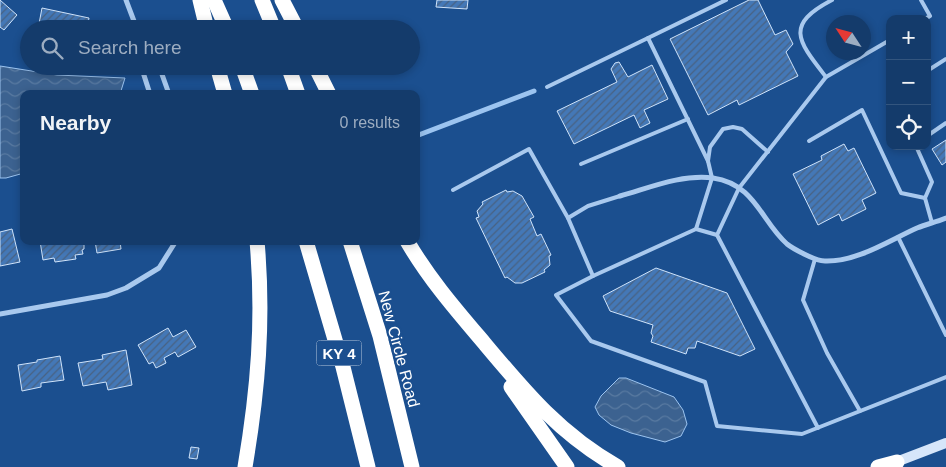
<!DOCTYPE html>
<html lang="en">
<head>
<meta charset="utf-8">
<style>
  body { margin:0; font-family:Helvetica,sans-serif; background:#1d4271; color:#f1f3f6 }
  .controls { position:absolute; right:15px; top:15px; display:grid; overflow:hidden; border-radius:10px; box-shadow:0 2px 8px #0003 }
  .controls button { width:45px; height:45px; display:grid; place-items:center; padding:0; border:0; border-bottom:1px solid #33557e; background:#143b6b; color:#f1f3f6; font:25px sans-serif }
  .compass { position:absolute; left:826px; top:15px; width:45px; height:45px; border-radius:50%; background:#143b6b; box-shadow:0 2px 8px #0003; rotate:306deg }
  .list { margin:0; padding:0; list-style:none }
  h2 { display:flex; justify-content:space-between; align-items:center; height:65px; margin:0; padding:0 20px; font-size:21px }
  h2 small { font-size:16px; font-weight:400; color:#9dadc1 }
  .icon { flex:none; width:28px; height:28px; fill:none; stroke:currentColor; stroke-width:2; stroke-linecap:round; stroke-linejoin:round }
  .map { position:relative; flex:none; width:946px; height:467px; overflow:hidden }
  .search { position:absolute; background:#143b6b; box-shadow:0 2px 8px #0003; left:20px; top:20px; width:400px; height:55px; display:flex; align-items:center; gap:12px; box-sizing:border-box; padding:0 18px; border-radius:28px; color:#9dadc1; font-size:19px }
  .panel { position:absolute; background:#143b6b; box-shadow:0 2px 8px #0003; left:20px; top:90px; width:400px; height:155px; border-radius:10px }
  .map>svg:first-child { display:block }
  .water { fill:url(#water-waves); stroke:#9cc4f0 }
  .lines { fill:none; stroke-linecap:round; stroke-linejoin:round }
  .stream { stroke:#9cc4f0; stroke-width:5 }
  .building { fill:url(#building-hatch); stroke:#cfe3fa }
  .service { stroke:#a9c9ee; stroke-width:4 }
  .minor { stroke:#a9c9ee; stroke-width:5 }
  .secondary { stroke:#d6e6fa; stroke-width:10 }
  .motorway { stroke:#fff; stroke-width:15 }
  .labels { text-anchor:middle; dominant-baseline:central; stroke-width:4.5; stroke-linejoin:round; paint-order:stroke }
  .shield { fill:#1b4f8f; stroke:#bbcadd; stroke-width:1 }
  .shield-label { font-size:15px; font-weight:bold; fill:#fff }
  .street-label { font-size:16px; fill:#fff; stroke:#1b4f8f }
</style>
</head>
<body>
<div class="map">
<svg width="946" height="467" viewBox="0 0 946 467">
  <defs>
    <pattern id="water-waves" width="16" height="10" patternUnits="userSpaceOnUse" patternTransform="scale(1.25)"><rect width="16" height="10" fill="#3c6290"/><path d="M0 5q4-4 8 0t8 0" fill="none" stroke="#597aa1"/></pattern>
    <pattern id="building-hatch" width="6" height="6" patternUnits="userSpaceOnUse" patternTransform="scale(1.25)"><rect width="6" height="6" fill="#4478b7"/><path d="M-1 1l2-2M0 6l6-6M5 7l2-2" fill="none" stroke="#486282"/></pattern>
  </defs>
  <rect width="100%" height="100%" fill="#1b4f8f"/>
  <!-- water -->
  <g class="water">
    <polygon points="0,66 57,75 125,78 120,94 24,94 24,173 6,178 0,178"/>
    <polygon points="619,378 626,378 674,397 683,410 687,424 681,436 665,442 631,433 611,425 599,415 595,407 601,396"/>
  </g>
  <g class="lines">
    <!-- stream -->
    <polyline class="stream" points="416,136 534,91"/>
  </g>
  <!-- building -->
  <g class="building">
    <polygon points="0,0 17,15 4,30 0,27"/>
    <polygon points="437,0 468,0 467,9 436,7"/>
    <polygon points="749,0 758,0 775,35 786,30 793,44 786,52 798,76 739,105 737,100 708,115 670,39"/>
    <polygon points="42,8 89,18 87,29 38,29"/>
    <polygon points="619,62 628,77 652,65 668,99 644,110 650,123 640,128 634,115 574,144 557,111 617,82 611,69 615,63"/>
    <polygon points="946,140 946,162 942,165 932,149"/>
    <polygon points="844,144 848,151 854,148 876,193 862,200 866,209 842,221 839,214 818,225 793,174 822,160 821,156"/>
    <polygon points="506,190 507,192 513,191 522,196 534,217 530,219 537,236 541,234 551,255 549,256 550,265 544,270 545,272 522,283 515,283 507,277 505,278 476,218 479,217 477,211 483,204 482,202"/>
    <polygon points="12,229 20,262 0,266 0,232"/>
    <polygon points="40,241 81,241 82,243 84,243 84,249 82,250 83,254 75,255 76,259 55,262 54,258 43,260"/>
    <polygon points="95,241 120,241 121,249 97,253"/>
    <polygon points="656,268 727,293 755,349 740,356 697,341 695,348 688,348 686,354 651,342 653,336 651,333 653,325 610,311 603,296"/>
    <polygon points="168,328 173,337 186,330 196,347 178,357 175,352 164,358 166,363 156,368 153,362 149,364 138,345"/>
    <polygon points="126,350 132,385 108,390 106,382 83,386 78,363 103,359 102,355"/>
    <polygon points="60,356 64,380 41,383 41,387 22,391 18,365 37,362 37,360"/>
    <polygon points="191,447 199,448 197,459 189,458"/>
  </g>
  <g class="lines">
    <!-- service -->
    <g class="service">
      <polyline points="921,0 930,16 925,19"/>
      <polyline points="648,38 726,0"/>
      <polyline points="927,71 946,59"/>
      <path d="M826,77C798,41 784,25 832,0"/>
      <polyline points="547,87 648,38 708,161"/>
      <polyline points="927,136 946,123"/>
      <polyline points="809,141 862,110 901,193 925,198"/>
      <polyline points="916,146 932,182 925,198 932,223"/>
      <polyline points="581,164 688,119"/>
      <polyline points="453,190 529,149 568,218"/>
      <polyline points="696,229 712,178 708,161 710,147 723,129 733,127 742,129 768,152"/>
      <polyline points="717,235 739,188 826,77 890,40"/>
      <polyline points="898,237 946,335"/>
      <polyline points="815,259 803,300 827,353 860,411"/>
      <polyline points="593,276 568,218 588,206 620,196"/>
      <polyline points="818,428 717,235 696,229 593,276 556,295 591,341 705,382 717,426 802,434 946,377"/>
    </g>
    <!-- minor -->
    <g class="minor">
      <polyline points="126,0 137,29"/>
      <polyline points="141,66 150,94"/>
      <polyline points="159,66 169,94"/>
      <path d="M620,196C649,188 681,174 713,178C755,184 761,221 787,244C792,248 798,251 804,254C810,257 818,261 825,261C857,262 888,241 917,228C927,224 936,222 946,218"/>
      <polyline points="0,314 107,295 126,288 159,268 176,241"/>
    </g>
    <!-- secondary -->
    <polyline class="secondary" points="891,464 946,443"/>
    <!-- motorway -->
    <g class="motorway">
      <polyline points="200,0 207,29"/>
      <polyline points="214,0 227,29"/>
      <polyline points="262,0 274,29"/>
      <polyline points="282,0 297,29"/>
      <polyline points="217,66 225,94"/>
      <polyline points="242,66 252,94"/>
      <polyline points="288,66 298,94"/>
      <polyline points="315,66 329,94"/>
      <polyline points="306,241 343,367 368,467"/>
      <polyline points="350,241 380,336 412,467"/>
      <path d="M407,241C429,279 457,311 485,344C526,393 561,435 618,467"/>
      <polyline points="511,387 567,467"/>
      <path d="M245,467C258,390 264,320 257,241"/>
      <polyline points="878,467 897,462"/>
    </g>
  </g>
  <g class="labels">
    <!-- shield labels -->
    <rect class="shield" x="316.5" y="340.5" width="45" height="25" rx="4"/>
    <g class="shield-label">
      <text x="339" y="353">KY 4</text>
    </g>
    <!-- street labels -->
    <g class="street-label">
      <text transform="translate(399 349) rotate(75)">New Circle Road</text>
    </g>
  </g>
</svg>
<div class="controls">
<button>+</button>
<button>−</button>
<button><svg class="icon" aria-label="locate" viewBox="0 0 24 24"><circle cx="12" cy="12" r="6"/><path d="M12 2v4M12 18v4M2 12h4M18 12h4"/></svg></button>
</div>
<svg class="compass" viewBox="-18 -18 36 36"><path d="M0-13l5 13h-10z" fill="#e53935"/><path d="M0 13l5-13h-10z" fill="#9dadc1"/></svg>
<div class="search"><svg class="icon" aria-label="search" viewBox="0 0 24 24"><circle cx="10" cy="10" r="6"/><path d="M15 15l6 6"/></svg>Search here</div>
<section class="panel">
<h2>Nearby<small>0 results</small></h2>
<ul class="list">
</ul>
</section>
</div>
</body>
</html>
